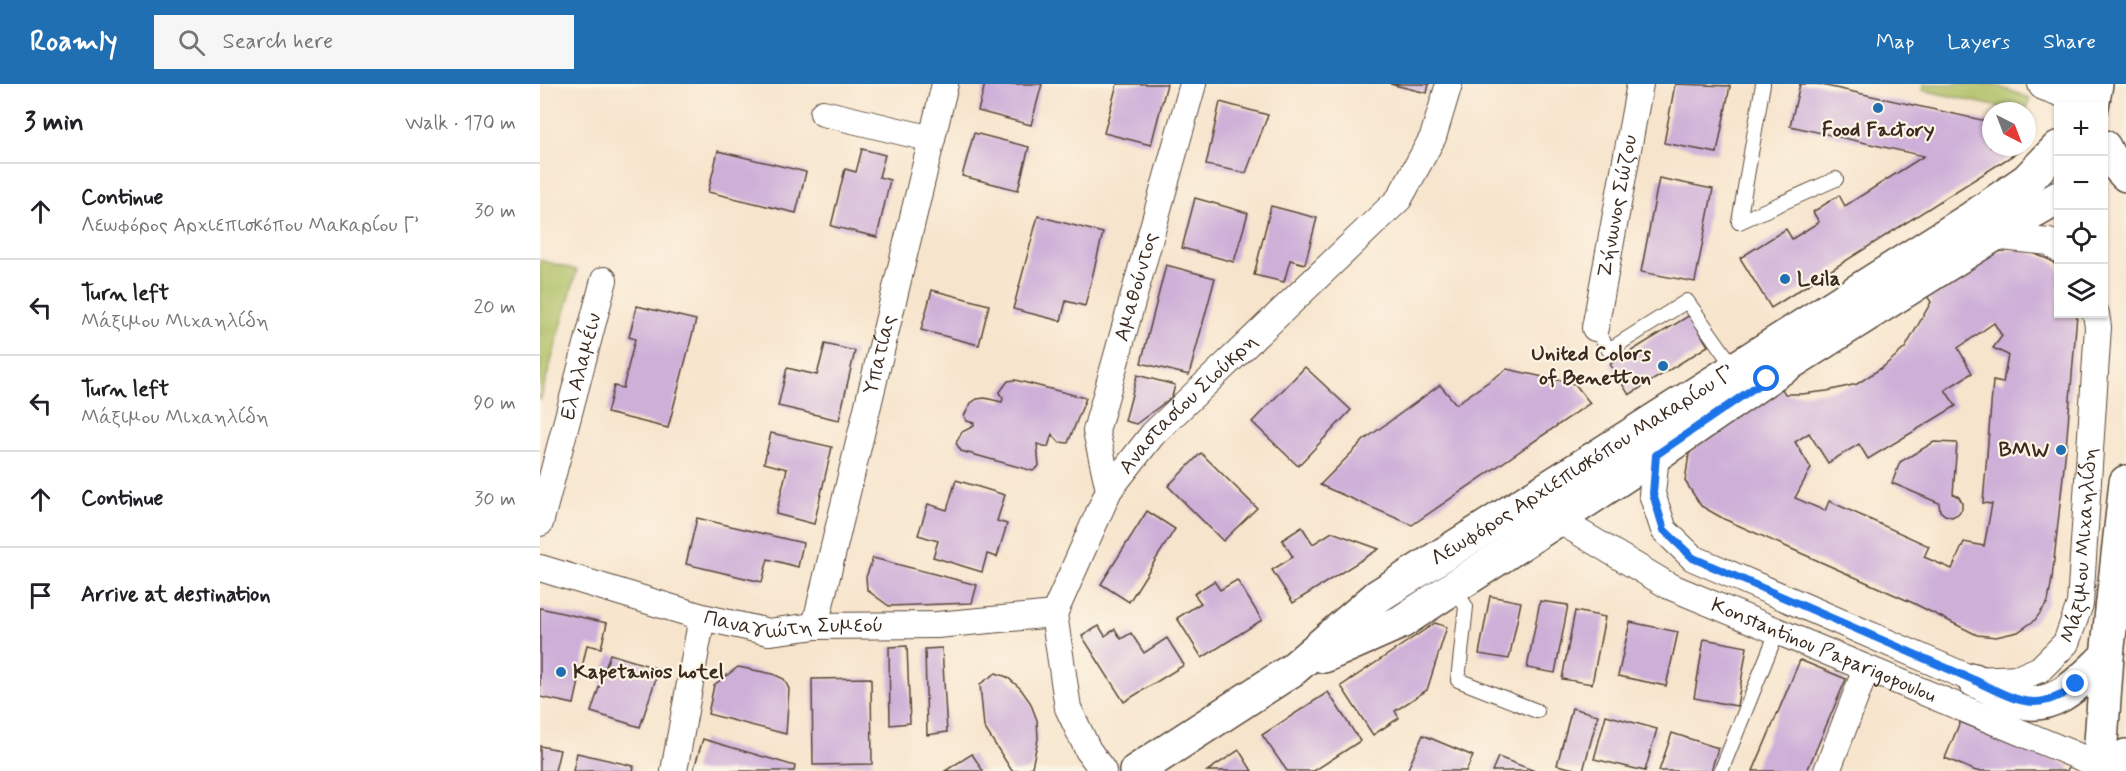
<!DOCTYPE html>
<html lang="en">
<head>
<meta charset="utf-8">
<style>
  body { margin:0; font-family:Mynerve,sans-serif; background:#f6f6f6; color:#202124 }
  .controls { position:absolute; right:18px; top:18px; display:grid; overflow:hidden; border-radius:0px; box-shadow:0 2px 4px #0004 }
  .controls button { width:54px; height:54px; display:grid; place-items:center; padding:0; border:0; border-bottom:2px solid #e0e0e0; background:#fff; color:#202124; font:30px sans-serif }
  .compass { position:absolute; left:1442px; top:18px; width:54px; height:54px; border-radius:50%; background:#fff; box-shadow:0 2px 4px #0004; rotate:138deg }
  .stop { position:absolute; width:18px; height:18px; margin:-14px; border:4px solid #1a73e8; border-radius:50%; background:#fff }
  .stop.end { background:#1a73e8; border-color:#fff; box-shadow:0 2px 6px #0008 }
  .list { margin:0; padding:0; list-style:none }
  h2 { display:flex; justify-content:space-between; align-items:center; height:78px; margin:0; padding:0 24px; font-size:26px }
  h2 small { font-size:20px; font-weight:400; color:#757577 }
  .list li { display:grid; grid-template-columns:39px 1fr auto; gap:18px; align-items:center; box-sizing:border-box; height:96px; padding:0 24px; border-top:2px solid #e0e0e0 }
  .list b { display:block; font-size:22px; white-space:nowrap }
  .list p { margin:0; font-size:20px; white-space:nowrap; color:#757577 }
  .list em { font-size:20px; font-style:normal; color:#757577 }
  .icon { flex:none; width:33px; height:33px; fill:none; stroke:currentColor; stroke-width:2; stroke-linecap:round; stroke-linejoin:round }
  .map { position:relative; flex:none; width:1586px; height:687px; overflow:hidden }
  header { display:flex; align-items:center; gap:36px; box-sizing:border-box; height:84px; padding:0 30px; background:#1f6fb2; color:#fff }
  header strong { font-size:28px }
  nav { display:flex; gap:33px; margin-inline-start:auto; font-size:21px }
  .search { width:420px; height:54px; background:#f6f6f6; display:flex; align-items:center; gap:15px; box-sizing:border-box; padding:0 21px; border-radius:0px; color:#757577; font-size:22px }
  main { display:flex }
  aside { flex:1; background:#fff }
  .map>svg:first-child { display:block }
  .green { fill:#acbd60; stroke:#74743f; stroke-width:1.5 }
  .building { fill:#cdafd8; fill-rule:evenodd }
  .lines { fill:none; stroke-linecap:round; stroke-linejoin:round }
  .service-casing { stroke:#574638; stroke-width:16 }
  .minor-casing { stroke:#574638; stroke-width:28 }
  .tertiary-casing { stroke:#574638; stroke-width:34 }
  .secondary-casing { stroke:#574638; stroke-width:36 }
  .service { stroke:#fff; stroke-width:14 }
  .minor { stroke:#fff; stroke-width:26 }
  .tertiary { stroke:#fff; stroke-width:32 }
  .secondary { stroke:#fff; stroke-width:33 }
  .route { stroke:#1a73e8; stroke-width:8 }
  .poi-dot { fill:#1f6fb2; stroke:#fcf5e5; stroke-width:2 }
  .labels { text-anchor:middle; dominant-baseline:central; stroke-width:4.5; stroke-linejoin:round; paint-order:stroke }
  .poi-label { font-size:21px; font-weight:bold; fill:#3b2a1e; stroke:#fcf5e5; text-anchor:start }
  .street-label { font-size:21px; fill:#3b2a1e; stroke:#fcf5e5 }
</style>
</head>
<body>
<header>
<strong>Roamly</strong>
<div class="search"><svg class="icon" aria-label="search" viewBox="0 0 24 24"><circle cx="10" cy="10" r="6"/><path d="M15 15l6 6"/></svg>Search here</div>
<nav><a>Map</a><a>Layers</a><a>Share</a></nav>
</header>
<main>
<aside>
<h2>3 min<small>Walk · 170 m</small></h2>
<ul class="list">
<li><svg class="icon" aria-label="ahead" viewBox="0 0 24 24"><path d="M12 20V5M6 11l6-6 6 6"/></svg><div><b>Continue</b><p>Λεωφόρος Αρχιεπισκόπου Μακαρίου Γ’</p></div><em>30 m</em></li>
<li><svg class="icon" aria-label="left" viewBox="0 0 24 24"><path d="M17 20v-9H6M10 6l-5 5 5 5"/></svg><div><b>Turn left</b><p>Μάξιμου Μιχαηλίδη</p></div><em>20 m</em></li>
<li><svg class="icon" aria-label="left" viewBox="0 0 24 24"><path d="M17 20v-9H6M10 6l-5 5 5 5"/></svg><div><b>Turn left</b><p>Μάξιμου Μιχαηλίδη</p></div><em>90 m</em></li>
<li><svg class="icon" aria-label="ahead" viewBox="0 0 24 24"><path d="M12 20V5M6 11l6-6 6 6"/></svg><div><b>Continue</b></div><em>30 m</em></li>
<li><svg class="icon" aria-label="arrive" viewBox="0 0 24 24"><path d="M6 21V4h12l-3 4 3 4H6"/></svg><div><b>Arrive at destination</b></div></li>
</ul>
</aside>
<div class="map">
<svg width="1586" height="687" viewBox="0 0 1586 687">
  <rect width="100%" height="100%" fill="#fcf5e5"/>
  <filter id="ink" filterUnits="userSpaceOnUse"><feTurbulence type="fractalNoise" baseFrequency=".0167" numOctaves="2"/><feDisplacementMap in="SourceGraphic" scale="12" xChannelSelector="R" yChannelSelector="G"/><feConvolveMatrix kernelMatrix="1 2 1 2 8 2 1 2 1" color-interpolation-filters="sRGB"/></filter>
  <filter id="wash" filterUnits="userSpaceOnUse"><feTurbulence type="fractalNoise" baseFrequency=".008" numOctaves="4" result="noise"/><feDisplacementMap in="SourceGraphic" scale="24" xChannelSelector="R" yChannelSelector="G"/><feGaussianBlur stdDeviation="1.35" result="paint"/><feColorMatrix in="noise" values="0 0 0 0 0 0 0 0 0 0 0 0 0 0 0 0 0 1.4 0 .05"/><feComposite in="paint" operator="in"/></filter>
  <g filter="url(#wash)">
    <rect width="100%" height="100%" fill="#f7e4cc"/>
    <!-- green -->
    <g class="green">
      <polygon points="1383,0 1452,0 1490,14 1486,27 1477,27 1382,6"/>
      <polygon points="0,176 37,186 0,317"/>
    </g>
    <g id="blocks">
      <!-- building -->
      <g class="building">
        <polygon points="445,0 502,0 491,41 438,27"/>
        <polygon points="577,0 627,0 611,61 564,49"/>
        <polygon points="850,0 889,0 887,9"/>
        <polygon points="1135,0 1190,2 1177,69 1124,59"/>
        <polygon points="1260,0 1277,0 1451,38 1451,63 1486,63 1231,224 1200,174 1246,145 1252,155 1279,138 1273,128 1299,111 1305,122 1384,72 1250,42"/>
        <polygon points="680,18 728,31 706,89 666,81"/>
        <polygon points="434,49 489,63 478,106 422,92"/>
        <polygon points="322,65 345,71 339,93 350,96 337,153 291,142 305,85 316,88"/>
        <polygon points="178,67 266,88 256,129 168,108"/>
        <polygon points="1119,94 1173,105 1155,198 1101,188"/>
        <polygon points="655,114 708,129 694,178 642,164"/>
        <polygon points="731,122 777,134 765,180 750,176 744,198 714,191"/>
        <polygon points="498,132 563,149 545,222 526,217 521,237 473,225"/>
        <path d="M1482,165L1510,176L1518,183V230H1537L1526,364L1512,495L1508,518L1495,536L1478,548L1456,553L1437,551L1373,519L1184,435L1161,422L1145,397L1149,370L1166,351L1241,303L1245,310H1262L1287,307L1317,300L1343,283L1365,264L1391,218L1385,209L1454,168ZM1454,239L1462,252L1453,264L1468,271L1463,299L1453,297L1443,419L1452,420L1444,462L1424,458L1412,485L1384,473L1389,462L1289,417L1285,427L1255,414L1271,384L1255,358L1269,349L1288,379L1319,360L1328,375L1416,322L1405,306L1432,289L1418,264Z"/>
        <polygon points="626,181 675,194 649,291 601,279"/>
        <polygon points="392,206 449,221 439,261 381,246"/>
        <polygon points="97,222 156,236 128,344 67,329 74,302 83,304 95,255 89,253"/>
        <polygon points="1150,231 1168,262 1089,311 1070,280"/>
        <polygon points="285,260 315,267 299,336 238,322 247,284 277,291"/>
        <polygon points="765,283 811,326 758,382 712,338"/>
        <polygon points="967,285 1035,300 1050,319 872,441 780,401 824,356 900,301 916,320"/>
        <polygon points="597,291 635,301 632,313 596,340 585,337"/>
        <polygon points="475,296 546,314 528,359 519,358 512,350 508,363 497,360 499,382 493,387 421,367 416,359 422,348 434,342 434,339 427,337 424,332 431,319 437,315 445,314 462,318 463,314 459,309 468,297"/>
        <polygon points="231,349 292,363 274,440 236,430 247,385 224,379"/>
        <polygon points="1394,358 1417,359 1413,410 1419,413 1422,419 1422,425 1418,430 1412,433 1405,431 1400,427 1399,419 1352,399 1360,378"/>
        <polygon points="661,369 717,424 683,457 628,402"/>
        <polygon points="416,396 465,411 457,437 467,440 457,473 447,470 442,488 393,473 398,457 378,451 388,420 407,426"/>
        <polygon points="607,427 635,445 589,518 561,500"/>
        <polygon points="157,434 263,459 258,483 228,475 222,498 146,480"/>
        <polygon points="762,443 773,460 792,448 839,465 753,519 732,486 753,473 742,456"/>
        <polygon points="333,474 437,501 432,519 349,522 327,506 326,493"/>
        <polygon points="697,496 722,536 662,574 637,534 661,519 654,510 674,497 680,506"/>
        <polygon points="950,512 981,518 969,575 939,570"/>
        <polygon points="1000,517 1028,521 1015,589 987,584"/>
        <polygon points="0,524 67,539 61,564 47,561 34,620 0,613"/>
        <polygon points="1035,527 1065,533 1052,600 1022,595"/>
        <polygon points="1090,538 1138,548 1126,602 1078,592"/>
        <polygon points="895,539 907,543 887,606 855,627 859,634 833,651 801,602"/>
        <polygon points="559,542 565,552 575,545 581,555 591,549 604,569 627,554 644,581 584,618 542,552"/>
        <polygon points="1164,555 1207,563 1197,622 1154,614"/>
        <polygon points="367,562 370,639 350,641 349,563"/>
        <polygon points="402,564 407,648 387,651 385,565"/>
        <polygon points="70,570 119,585 100,643 51,628"/>
        <polygon points="1260,576 1306,595 1267,687 1213,687"/>
        <polygon points="198,583 233,590 244,595 249,605 246,650 168,630 174,601"/>
        <polygon points="456,589 467,593 480,604 490,618 497,636 498,655 492,683 485,687 472,687 444,643 440,600"/>
        <polygon points="331,594 332,680 273,681 272,595"/>
        <polygon points="788,608 820,657 774,687 747,687 722,651"/>
        <polygon points="1032,624 1058,631 1043,687 1017,681"/>
        <polygon points="1066,631 1117,645 1105,687 1054,675"/>
        <polygon points="1420,638 1529,682 1527,687 1436,687 1405,674"/>
        <polygon points="1132,649 1178,664 1171,687 1119,687"/>
        <polygon points="883,651 933,672 926,687 867,687"/>
        <polygon points="163,655 255,682 254,687 155,687 154,684"/>
        <polygon points="0,662 20,666 15,687 0,687"/>
        <polygon points="699,666 712,687 667,687"/>
        <polygon points="37,669 94,682 93,687 33,687"/>
        <polygon points="432,670 443,687 405,687"/>
        <polygon points="958,673 995,687 952,687"/>
      </g>
    </g>
  </g>
  <g filter="url(#ink)">
    <use href="#blocks" fill-opacity="0" stroke="#574638" stroke-width="1.5"/>
    <g class="lines">
      <defs>
        <g id="service">
          <polyline points="1199,138 1223,0"/>
          <polyline points="1199,138 1296,95"/>
          <polyline points="1055,244 1069,266 1147,217 1195,285"/>
          <polyline points="914,503 926,523 918,596 997,627"/>
          <polyline points="1181,687 1237,548"/>
        </g>
        <g id="minor">
          <polyline points="283,29 392,55"/>
          <polyline points="1452,152 1509,158 1518,165"/>
          <path id="s1" d="M1055,244L1100,0"/>
          <path id="s2" d="M1116,371L1112,410L1124,446L1153,474L1434,596L1479,594L1500,585L1526,559L1540,520L1558,243L1556,230"/>
          <path id="s3" d="M569,406L556,347L653,0"/>
          <path id="s4" d="M1017,435L1129,502L1559,681"/>
          <path id="s5" d="M0,439L64,196"/>
          <path id="s6" d="M0,484L162,533L229,548L275,542L397,541L514,530"/>
          <path id="s7" d="M275,542L405,0"/>
          <polyline points="134,687 162,533"/>
          <path id="s8" d="M563,687L548,666L528,624L514,530L569,406L613,350L859,115L893,53L909,0"/>
          <polyline points="1287,687 1326,585"/>
        </g>
        <polyline id="tertiary" points="1504,0 1552,18"/>
        <g id="secondary">
          <polyline points="1552,22 1556,0"/>
          <polyline points="1564,63 1569,73 1586,91"/>
          <polyline points="784,572 861,538 1116,371 1239,286 1452,152 1518,114"/>
          <path d="M1434,596C1448,602 1462,611 1476,616C1514,630 1543,594 1567,572"/>
          <path id="s9" d="M596,687L752,586L838,512L1429,136L1487,96L1518,64"/>
          <polyline points="1559,687 1567,572 1586,398"/>
          <polyline points="1583,687 1586,672"/>
        </g>
      </defs>
      <!-- service casing -->
      <use href="#service" class="service-casing"/>
      <!-- minor casing -->
      <use href="#minor" class="minor-casing"/>
      <!-- tertiary casing -->
      <use href="#tertiary" class="tertiary-casing"/>
      <!-- secondary casing -->
      <use href="#secondary" class="secondary-casing"/>
      <!-- service -->
      <use href="#service" class="service"/>
      <!-- minor -->
      <use href="#minor" class="minor"/>
      <!-- tertiary -->
      <use href="#tertiary" class="tertiary"/>
      <!-- secondary -->
      <use href="#secondary" class="secondary"/>
    </g>
  </g>
  <g class="lines" filter="url(#ink)">
    <!-- route -->
    <path class="route" d="M1227,295L1116,371L1113,410L1124,446L1153,474L1434,596C1460,608 1487,627 1516,613C1524,610 1530,608 1536,600"/>
  </g>
  <!-- markers -->
  <g class="poi-dot">
    <circle cx="1338" cy="24" r="6"/>
    <circle cx="1245" cy="195" r="6"/>
    <circle cx="1123" cy="282" r="6"/>
    <circle cx="1521" cy="366" r="6"/>
    <circle cx="21" cy="588" r="6"/>
  </g>
  <g class="labels">
    <!-- poi labels -->
    <g class="poi-label">
      <text x="1338" y="46" text-anchor="middle">Food Factory</text>
      <text x="1257" y="195">Leila</text>
      <text x="1111" y="270" text-anchor="end">United Colors<tspan x="1111" dy="24">of Benetton</tspan></text>
      <text x="1509" y="366" text-anchor="end">BMW</text>
      <text x="33" y="588">Kapetanios hotel</text>
    </g>
    <!-- street labels -->
    <g class="street-label">
      <text stroke="none"><textPath href="#s1" startOffset="124">Ζήνωνος Σώζου</textPath></text>
      <text stroke="none"><textPath href="#s3" startOffset="210">Αμαθούντος</textPath></text>
      <text stroke="none"><textPath href="#s7" startOffset="279">Υπατίας</textPath></text>
      <text stroke="none"><textPath href="#s5" startOffset="162">Ελ Αλαμέιν</textPath></text>
      <text stroke="none"><textPath href="#s8" startOffset="420">Αναστασίου Σιούκρη</textPath></text>
      <text stroke="none"><textPath href="#s9" startOffset="542">Λεωφόρος Αρχιεπισκόπου Μακαρίου Γ’</textPath></text>
      <text stroke="none"><textPath href="#s2" startOffset="628">Μάξιμου Μιχαηλίδη</textPath></text>
      <text stroke="none"><textPath href="#s6" startOffset="262">Παναγιώτη Συμεού</textPath></text>
      <text stroke="none"><textPath href="#s4" startOffset="298">Konstantinou Paparigopoulou</textPath></text>
    </g>
  </g>
</svg>
<div class="controls">
<button>+</button>
<button>−</button>
<button><svg class="icon" aria-label="locate" viewBox="0 0 24 24"><circle cx="12" cy="12" r="6"/><path d="M12 2v4M12 18v4M2 12h4M18 12h4"/></svg></button>
<button><svg class="icon" aria-label="layers" viewBox="0 0 24 24"><path d="M12 4l9 5-9 5-9-5zM3 14l9 5 9-5"/></svg></button>
</div>
<svg class="compass" viewBox="-18 -18 36 36"><path d="M0-13l5 13h-10z" fill="#e53935"/><path d="M0 13l5-13h-10z" fill="#757577"/></svg>
<div class="stop" style="left:1227px;top:295px"></div>
<div class="stop end" style="left:1536px;top:600px"></div>
</div>
</main>
</body>
</html>
